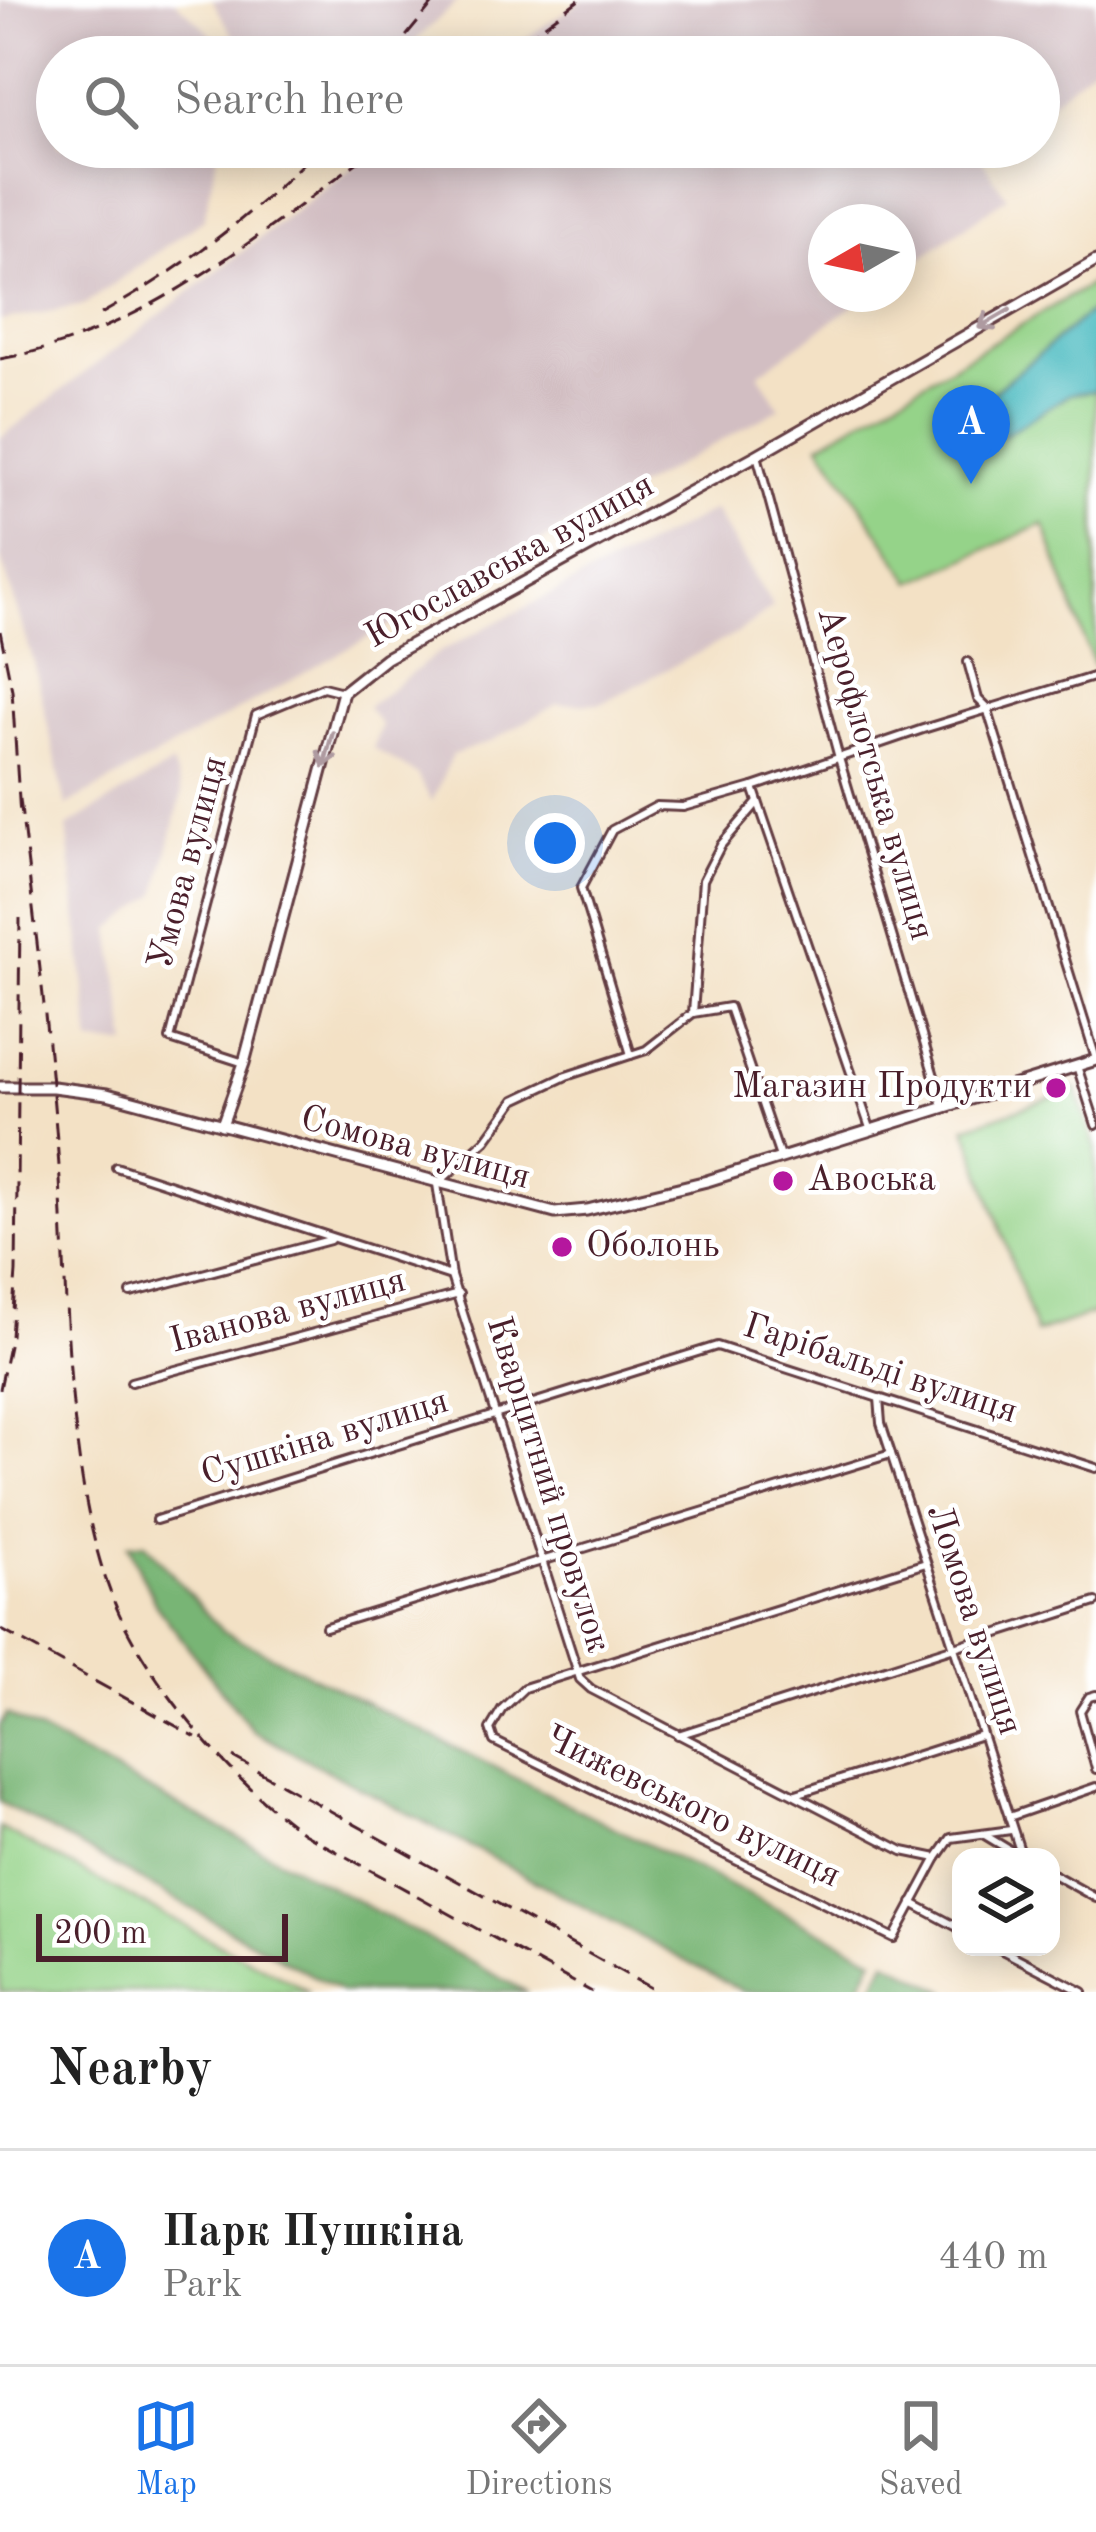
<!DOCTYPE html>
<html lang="en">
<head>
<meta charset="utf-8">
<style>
  body { margin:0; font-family:"Old Standard TT",serif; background:#f6f6f6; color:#222 }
  .controls { position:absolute; right:36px; bottom:36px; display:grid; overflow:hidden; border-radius:24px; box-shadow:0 6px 30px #0003 }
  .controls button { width:108px; height:108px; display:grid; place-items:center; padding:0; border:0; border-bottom:3px solid #e0e0e0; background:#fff; color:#222; font:60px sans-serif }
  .compass { position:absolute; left:808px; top:204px; width:108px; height:108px; border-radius:50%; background:#fff; box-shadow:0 6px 30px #0003; rotate:261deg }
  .scale { position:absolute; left:36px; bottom:30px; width:252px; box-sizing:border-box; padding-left:12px; border:6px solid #4a1f2b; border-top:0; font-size:33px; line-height:42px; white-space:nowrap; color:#4a1f2b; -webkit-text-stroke:9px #fff; paint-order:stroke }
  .you { position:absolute; left:555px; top:843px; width:42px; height:42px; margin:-30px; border:9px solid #fff; border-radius:50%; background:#1a73e8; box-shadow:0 0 0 18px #1a73e833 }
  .badge { display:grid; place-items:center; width:78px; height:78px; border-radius:50%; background:#1a73e8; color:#fff; font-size:39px; font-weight:700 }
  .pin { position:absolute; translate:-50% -99px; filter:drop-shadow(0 3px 6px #0008) }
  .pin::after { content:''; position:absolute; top:63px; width:42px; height:36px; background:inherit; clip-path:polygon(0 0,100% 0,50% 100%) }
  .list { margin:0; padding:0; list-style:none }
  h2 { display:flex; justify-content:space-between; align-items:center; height:156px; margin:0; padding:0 48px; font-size:51px }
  h2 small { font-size:39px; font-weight:400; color:#767676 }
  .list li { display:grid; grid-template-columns:78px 1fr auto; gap:36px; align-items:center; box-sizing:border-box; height:216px; padding:0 48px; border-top:3px solid #e0e0e0 }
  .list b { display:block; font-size:45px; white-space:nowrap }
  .list p { margin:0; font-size:39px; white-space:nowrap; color:#767676 }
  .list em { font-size:39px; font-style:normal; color:#767676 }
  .icon { flex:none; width:66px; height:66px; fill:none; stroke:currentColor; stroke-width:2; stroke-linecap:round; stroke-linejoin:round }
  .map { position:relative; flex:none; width:1096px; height:1992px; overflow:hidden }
  .search { position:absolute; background:#fff; box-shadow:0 6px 30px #0003; left:36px; right:36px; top:36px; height:132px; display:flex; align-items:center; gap:30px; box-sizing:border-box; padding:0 42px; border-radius:66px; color:#767676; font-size:45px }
  .sheet { height:372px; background:#fff }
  nav { display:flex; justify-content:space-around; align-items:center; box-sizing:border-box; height:168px; border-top:3px solid #e0e0e0; background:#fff; font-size:33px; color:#767676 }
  nav a { display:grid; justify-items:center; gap:6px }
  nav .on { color:#1a73e8 }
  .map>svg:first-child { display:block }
  .industrial { fill:#d2bec2 }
  .green { fill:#95d389; stroke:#70795a; stroke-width:3 }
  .forest { fill:#78b575; stroke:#616a50; stroke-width:3 }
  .water { fill:#4cbbc1; stroke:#4b6d76; stroke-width:3 }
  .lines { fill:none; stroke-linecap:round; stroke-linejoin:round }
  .street-casing { stroke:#633c42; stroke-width:12 }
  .secondary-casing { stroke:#633c42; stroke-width:15 }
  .street { stroke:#fff; stroke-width:6 }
  .secondary { stroke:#fff; stroke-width:9 }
  .rail { stroke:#4a1f2b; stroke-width:3; stroke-dasharray:18 9; stroke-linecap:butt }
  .oneway { stroke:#ae9aa0 }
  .poi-dot { fill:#b5179e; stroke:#fff; stroke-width:4.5 }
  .labels { text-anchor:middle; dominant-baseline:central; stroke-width:9; stroke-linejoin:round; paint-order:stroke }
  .street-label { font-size:36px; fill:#4a1f2b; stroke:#fff }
  .poi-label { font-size:36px; fill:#4a1f2b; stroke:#fff; text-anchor:start }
</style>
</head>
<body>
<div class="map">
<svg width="1096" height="1992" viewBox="0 0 1096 1992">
  <rect width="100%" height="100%" fill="#fff"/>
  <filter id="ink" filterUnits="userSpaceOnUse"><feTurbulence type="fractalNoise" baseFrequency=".00833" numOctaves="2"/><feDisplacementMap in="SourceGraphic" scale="24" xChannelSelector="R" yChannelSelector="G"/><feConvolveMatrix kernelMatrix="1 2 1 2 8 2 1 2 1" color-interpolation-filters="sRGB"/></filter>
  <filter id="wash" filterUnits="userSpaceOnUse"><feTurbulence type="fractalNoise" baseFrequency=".004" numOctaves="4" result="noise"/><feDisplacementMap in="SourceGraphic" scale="48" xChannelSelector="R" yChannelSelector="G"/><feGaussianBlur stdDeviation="2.7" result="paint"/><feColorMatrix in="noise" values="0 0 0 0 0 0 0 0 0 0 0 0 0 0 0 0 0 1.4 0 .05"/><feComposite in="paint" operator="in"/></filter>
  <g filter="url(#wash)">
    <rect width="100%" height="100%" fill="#f3e1c5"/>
    <!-- industrial -->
    <g class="industrial">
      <polygon points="0,0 175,0 220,43 227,57 57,57 57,147 158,147 105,176 157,149 215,147 218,151 204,219 84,305 0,321"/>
      <polygon points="212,0 459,0 398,57 246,57"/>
      <polygon points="582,0 1096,0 1096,63 1039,112 1039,57 498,57"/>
      <polygon points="378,147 997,147 982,160 1007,197 898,274 898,222 826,222 826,294 870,294 759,373 780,408 66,806 34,663 0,556 0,438"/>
      <polygon points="714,510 773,607 738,633 601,703 557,704 492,741 452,755 432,802 417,775 373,748 381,725 367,707 441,651"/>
      <polygon points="172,764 182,793 157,894 111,930 128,1045 91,1044 67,827"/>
    </g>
    <!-- green -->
    <g class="green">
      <polygon points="1096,281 1096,663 1093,664 1044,524 912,582 820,444"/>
      <polygon points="1076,1089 1096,1149 1096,1313 1036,1333 966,1127"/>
      <polygon points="0,1828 310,1992 0,1992"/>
    </g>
    <!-- forest -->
    <g class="forest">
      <polygon points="145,1543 221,1630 874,1958 857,1992 744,1992 253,1731 156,1605 128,1545"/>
      <polygon points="7,1714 527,1992 342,1992 0,1802 0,1726"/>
      <polygon points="886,1961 887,1961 948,1992 871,1992"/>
    </g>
    <!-- water -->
    <polygon class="water" points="1096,307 1096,391 1070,394 988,445 958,449 955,423"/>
  </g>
  <g filter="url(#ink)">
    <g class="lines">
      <defs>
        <g id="street">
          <polyline points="757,455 839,758 943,1106"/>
          <polyline points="968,662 978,699 987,708 1096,1059"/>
          <polyline points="753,787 870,1128"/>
          <polyline points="693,1013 703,880 721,845 758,802"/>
          <polyline points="631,1055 581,888 612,830 657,806 683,807 753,787 923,729 1096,676"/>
          <polyline points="244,1063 170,1039 256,715 323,687 343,692"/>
          <polyline points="1077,1066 1096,1125"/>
          <polyline points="780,1157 729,1007 693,1013 646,1050 566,1076 515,1100 486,1140 437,1184 451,1276 580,1679 591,1689 903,1851 937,1858 951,1838 1011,1830"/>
          <polyline points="116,1167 451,1276"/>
          <polyline points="131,1293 330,1240"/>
          <polyline points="131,1382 459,1294"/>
          <polyline points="879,1398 881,1423 1022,1857"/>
          <polyline points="156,1520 717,1346 1096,1468"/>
          <polyline points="926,1563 524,1688 502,1709 490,1729 494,1741 894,1938 937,1858"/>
          <polyline points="326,1627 891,1454"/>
          <polyline points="1096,1695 1089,1697 1080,1711 1096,1769"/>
          <polyline points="678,1735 1096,1602"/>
          <polyline points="796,1794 981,1735"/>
          <polyline points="1009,1817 1096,1787"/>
          <polyline points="983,1834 1021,1857"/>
          <polyline points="1051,1873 1096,1898"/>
          <polyline points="912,1903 961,1929"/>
          <polyline points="996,1947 1083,1992"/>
        </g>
        <g id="secondary">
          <polyline points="0,1087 53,1087 107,1094 555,1213 587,1210 707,1181 1096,1060"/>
          <polyline points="222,1125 244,1063 343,692 386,658 757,455 1096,261"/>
        </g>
      </defs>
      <!-- street casing -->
      <use href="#street" class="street-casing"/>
      <!-- secondary casing -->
      <use href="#secondary" class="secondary-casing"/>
      <!-- street -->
      <use href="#street" class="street"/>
      <!-- secondary -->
      <use href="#secondary" class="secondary"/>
      <!-- rail -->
      <g class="rail">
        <polyline points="389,57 436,0"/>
        <polyline points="501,57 579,0"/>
        <path d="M101,314C183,268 254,215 319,147"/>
        <path d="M0,359C148,333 260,233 378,147"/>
        <polyline points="0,631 12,690 20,816"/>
        <path d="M20,799C35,926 51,1052 60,1180C68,1309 66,1494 118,1611C152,1687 236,1785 303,1833L592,1992"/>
        <polyline points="0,1389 11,1336 16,1272 20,918"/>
        <polyline points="0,1629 196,1737"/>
        <polyline points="233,1757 658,1992"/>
      </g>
    </g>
    <!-- one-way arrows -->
    <defs><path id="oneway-shaft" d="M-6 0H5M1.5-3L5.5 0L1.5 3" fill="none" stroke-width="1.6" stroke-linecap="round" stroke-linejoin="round" transform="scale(3)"/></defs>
    <g class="oneway">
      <use href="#oneway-shaft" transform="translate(994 319) rotate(150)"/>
      <use href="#oneway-shaft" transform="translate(328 750) rotate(105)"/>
    </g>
  </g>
  <!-- markers -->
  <g class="poi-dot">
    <circle cx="1056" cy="1088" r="12"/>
    <circle cx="783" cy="1181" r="12"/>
    <circle cx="562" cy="1247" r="12"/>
  </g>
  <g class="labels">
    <!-- street labels -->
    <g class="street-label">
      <text transform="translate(510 562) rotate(-29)">Югославська вулиця</text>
      <text transform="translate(874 774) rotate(74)">Аерофлотська вулиця</text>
      <text transform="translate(189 863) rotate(-75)">Умова вулиця</text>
      <text transform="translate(415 1149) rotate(15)">Сомова вулиця</text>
      <text transform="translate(288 1312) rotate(-15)">Іванова вулиця</text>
      <text transform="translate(880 1370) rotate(18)">Гарібальді вулиця</text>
      <text transform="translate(325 1439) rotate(-17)">Сушкіна вулиця</text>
      <text transform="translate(547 1485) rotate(73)">Кварцитний провулок</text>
      <text transform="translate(973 1620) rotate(72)">Ломова вулиця</text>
      <text transform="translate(692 1808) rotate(26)">Чижевського вулиця</text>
    </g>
    <!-- poi labels -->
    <g class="poi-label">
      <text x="1032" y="1088" text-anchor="end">Магазин Продукти</text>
      <text x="807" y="1181">Авоська</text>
      <text x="586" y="1247">Оболонь</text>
    </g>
  </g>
</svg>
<div class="controls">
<button><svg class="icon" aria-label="layers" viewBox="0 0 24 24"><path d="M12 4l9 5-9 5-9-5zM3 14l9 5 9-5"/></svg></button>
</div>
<svg class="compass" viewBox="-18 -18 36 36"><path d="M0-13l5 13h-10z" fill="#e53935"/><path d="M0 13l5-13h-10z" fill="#767676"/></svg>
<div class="scale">200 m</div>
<div class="you"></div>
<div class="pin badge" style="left:971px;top:484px">A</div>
<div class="search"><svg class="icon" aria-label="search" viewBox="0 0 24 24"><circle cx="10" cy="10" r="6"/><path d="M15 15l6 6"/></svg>Search here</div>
</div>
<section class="sheet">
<h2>Nearby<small></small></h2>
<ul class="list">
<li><span class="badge">A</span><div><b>Парк Пушкіна</b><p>Park</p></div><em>440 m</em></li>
</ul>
</section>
<nav>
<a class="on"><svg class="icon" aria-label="map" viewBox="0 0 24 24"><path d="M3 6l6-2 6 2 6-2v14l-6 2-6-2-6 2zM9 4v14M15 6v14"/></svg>Map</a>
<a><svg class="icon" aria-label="directions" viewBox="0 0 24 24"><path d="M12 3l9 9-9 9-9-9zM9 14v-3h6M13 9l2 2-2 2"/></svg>Directions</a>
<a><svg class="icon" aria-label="saved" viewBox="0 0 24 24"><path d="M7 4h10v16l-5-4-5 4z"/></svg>Saved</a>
</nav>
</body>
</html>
